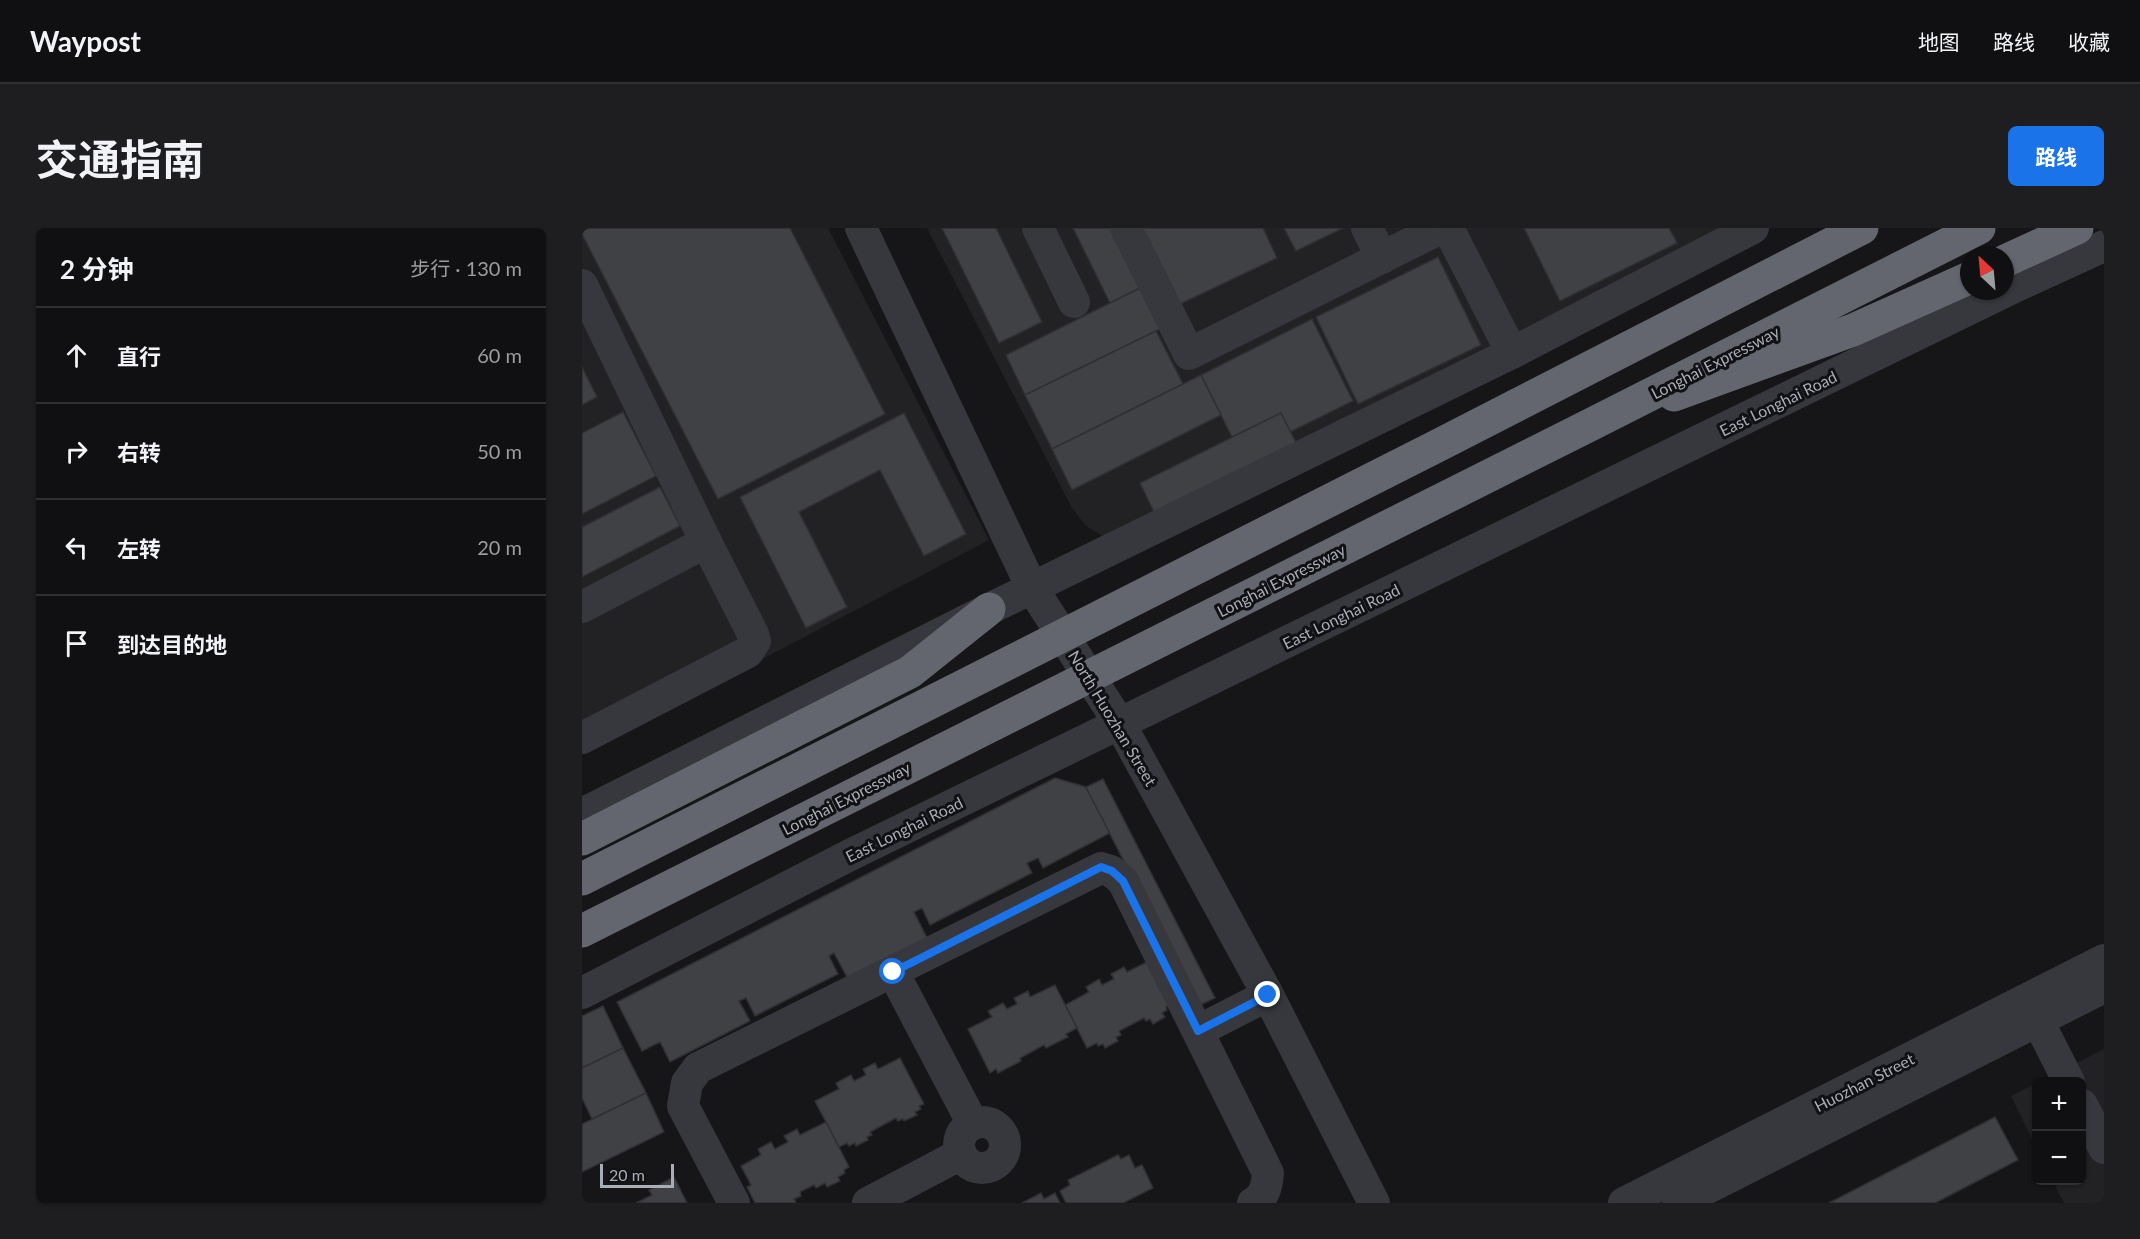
<!DOCTYPE html>
<html lang="zh">
<head>
<meta charset="utf-8">
<style>
  body { margin:0; font-family:Lato,"Noto Sans SC",sans-serif; background:#1e1e20; color:#f1f3f6 }
  .controls { position:absolute; right:18px; bottom:18px; display:grid; overflow:hidden; border-radius:9px; box-shadow:0 2px 4px #0004 }
  .controls button { width:54px; height:54px; display:grid; place-items:center; padding:0; border:0; border-bottom:2px solid #303032; background:#101012; color:#f1f3f6; font:30px sans-serif }
  .compass { position:absolute; left:1378px; top:18px; width:54px; height:54px; border-radius:50%; background:#101012; box-shadow:0 2px 4px #0004; rotate:334deg }
  .scale { position:absolute; left:18px; bottom:15px; width:74px; box-sizing:border-box; padding-left:6px; border:3px solid #a8adb8; border-top:0; font-size:16px; line-height:21px; white-space:nowrap; color:#a8adb8; -webkit-text-stroke:4px #111113; paint-order:stroke }
  .stop { position:absolute; width:18px; height:18px; margin:-14px; border:4px solid #1a73e8; border-radius:50%; background:#fff }
  .stop.end { background:#1a73e8; border-color:#fff; box-shadow:0 2px 6px #0008 }
  .list { margin:0; padding:0; list-style:none }
  h2 { display:flex; justify-content:space-between; align-items:center; height:78px; margin:0; padding:0 24px; font-size:26px }
  h2 small { font-size:20px; font-weight:400; color:#9c9d9f }
  .list li { display:grid; grid-template-columns:39px 1fr auto; gap:18px; align-items:center; box-sizing:border-box; height:96px; padding:0 24px; border-top:2px solid #303032 }
  .list b { display:block; font-size:22px; white-space:nowrap }
  .list em { font-size:20px; font-style:normal; color:#9c9d9f }
  .icon { flex:none; width:33px; height:33px; fill:none; stroke:currentColor; stroke-width:2; stroke-linecap:round; stroke-linejoin:round }
  .map { position:relative; flex:none; width:1522px; height:975px; overflow:hidden; border-radius:9px }
  header { display:flex; align-items:center; gap:36px; box-sizing:border-box; height:84px; padding:0 30px; background:#101012; border-bottom:2px solid #303032 }
  header strong { font-size:28px }
  nav { display:flex; gap:33px; margin-inline-start:auto; font-size:21px }
  .intro { display:flex; align-items:center; justify-content:space-between; box-sizing:border-box; height:144px; padding:0 36px }
  h1 { margin:0; font-size:42px }
  .button { padding:15px 27px; border-radius:9px; background:#1a73e8; color:#fff; font-size:21px; font-weight:700 }
  main { display:flex; gap:36px; padding:0 36px }
  aside { flex:1; background:#101012; border-radius:9px; box-shadow:0 2px 4px #0004 }
  .map>svg:first-child { display:block }
  .built { fill:#222225 }
  .building { fill:#404145; stroke:#303034; stroke-width:1.5 }
  .lines { fill:none; stroke-linecap:round; stroke-linejoin:round }
  .minor { stroke:#37383d; stroke-width:32 }
  .highway { stroke:#63666e; stroke-width:33 }
  .highway-bridge { stroke:#63666e; stroke-width:33 }
  .route { stroke:#1a73e8; stroke-width:8 }
  .labels { text-anchor:middle; dominant-baseline:central; stroke-width:6; stroke-linejoin:round; paint-order:stroke }
  .street-label { font-size:16px; fill:#a8adb8; stroke:#111113 }
</style>
</head>
<body>
<header>
<strong>Waypost</strong>
<nav><a>地图</a><a>路线</a><a>收藏</a></nav>
</header>
<div class="intro"><h1>交通指南</h1><a class="button">路线</a></div>
<main>
<aside>
<h2>2 分钟<small>步行 · 130 m</small></h2>
<ul class="list">
<li><svg class="icon" aria-label="ahead" viewBox="0 0 24 24"><path d="M12 20V5M6 11l6-6 6 6"/></svg><div><b>直行</b></div><em>60 m</em></li>
<li><svg class="icon" aria-label="right" viewBox="0 0 24 24"><path d="M7 20v-9h11M14 6l5 5-5 5"/></svg><div><b>右转</b></div><em>50 m</em></li>
<li><svg class="icon" aria-label="left" viewBox="0 0 24 24"><path d="M17 20v-9H6M10 6l-5 5 5 5"/></svg><div><b>左转</b></div><em>20 m</em></li>
<li><svg class="icon" aria-label="arrive" viewBox="0 0 24 24"><path d="M6 21V4h12l-3 4 3 4H6"/></svg><div><b>到达目的地</b></div></li>
</ul>
</aside>
<div class="map">
<svg width="1522" height="975" viewBox="0 0 1522 975">
  <rect width="100%" height="100%" fill="#161618"/>
  <!-- built -->
  <g class="built">
    <polygon points="0,0 246,0 407,312 0,526"/>
    <polygon points="345,0 1144,0 543,310 522,309 504,298 490,280"/>
    <polygon points="1522,821 1522,975 1482,975 1471,953 1500,952 1500,854 1457,854"/>
    <polygon points="1454,855 1454,919 1429,868"/>
  </g>
  <!-- building -->
  <g class="building">
    <polygon points="0,0 208,0 303,186 136,271 0,6"/>
    <polygon points="360,0 414,0 460,94 417,115"/>
    <polygon points="491,0 529,0 558,60 528,75"/>
    <polygon points="557,0 681,0 695,30 594,78"/>
    <polygon points="702,0 761,0 714,23"/>
    <polygon points="942,0 1087,0 1095,15 978,73"/>
    <polygon points="856,29 899,117 776,176 734,89"/>
    <polygon points="558,60 578,101 443,167 424,127"/>
    <polygon points="730,91 771,173 708,204 699,185 650,209 619,147"/>
    <polygon points="574,103 601,156 470,221 443,167"/>
    <polygon points="0,139 15,169 0,177"/>
    <polygon points="619,147 639,187 490,262 470,221"/>
    <polygon points="41,184 74,248 0,286 0,205"/>
    <polygon points="322,185 384,306 342,328 298,242 217,284 265,379 224,400 158,269"/>
    <polygon points="699,185 715,217 574,288 558,255"/>
    <polygon points="78,259 98,298 0,349 0,299"/>
    <polygon points="473,550 504,559 528,605 461,640 456,630 445,635 450,645 348,697 340,680 332,684 345,710 266,751 252,725 247,728 256,746 173,788 164,770 157,773 168,793 88,834 78,814 60,823 35,774"/>
    <polygon points="521,551 633,770 616,778 504,559"/>
    <polygon points="567,733 589,776 584,779 585,782 580,785 583,789 571,796 568,791 564,793 562,790 537,803 539,807 534,809 536,813 523,820 521,816 516,818 515,815 505,820 483,777 507,764 504,759 517,751 520,757 532,751 529,746 542,739 545,744"/>
    <polygon points="473,757 495,800 484,806 486,809 464,820 462,817 438,830 439,833 416,845 414,841 408,845 386,801 410,789 406,783 421,775 425,781 435,776 432,770 446,763 448,769"/>
    <polygon points="21,778 41,820 0,840 0,788"/>
    <polygon points="41,820 64,865 10,891 0,870 0,840"/>
    <polygon points="318,830 342,876 337,878 339,881 333,884 335,887 322,893 321,891 316,893 314,890 288,904 290,907 285,909 286,912 274,918 273,915 267,918 265,915 257,919 233,873 257,861 254,855 269,847 272,853 284,847 281,841 293,835 296,841"/>
    <polygon points="64,865 82,904 0,944 0,896"/>
    <polygon points="1413,889 1436,932 1353,975 1247,975"/>
    <polygon points="244,894 267,939 262,942 263,945 256,949 258,953 245,959 243,955 234,960 232,957 218,964 219,968 212,971 214,975 173,975 165,959 169,957 159,938 179,927 176,921 189,914 193,921 206,914 202,908 215,901 218,907"/>
    <polygon points="536,927 539,931 547,927 553,940 560,937 571,960 541,975 484,975 478,963 488,957 486,952"/>
    <polygon points="92,949 105,975 54,975 70,967 67,962"/>
    <polygon points="459,965 462,971 473,965 478,975 440,975"/>
  </g>
  <g class="lines">
    <!-- minor -->
    <g class="minor">
      <polyline points="279,0 450,360 538,496 686,767 792,975"/>
      <polyline points="456,0 492,74"/>
      <polyline points="544,0 607,126 859,0"/>
      <polyline points="785,0 800,30"/>
      <polyline points="866,0 930,125"/>
      <polyline points="0,57 124,314 171,406 173,413 166,424 0,510"/>
      <polyline points="0,379 124,314"/>
      <polyline points="0,586 407,381 930,125 1171,0"/>
      <polyline points="311,744 391,896"/>
      <polyline points="0,765 268,627 1430,60 1522,18"/>
      <polyline points="1456,793 1487,854"/>
      <polyline points="616,803 686,767"/>
      <polyline points="1500,877 1522,920"/>
      <circle cx="400" cy="917" r="23"/>
      <path d="M152,975L101,878L105,855L116,840L519,640L529,643L541,653L686,945C685,957 683,969 671,975"/>
      <polyline points="286,975 379,926"/>
      <polyline points="1042,975 1522,732"/>
      <polyline points="1096,975 1522,759"/>
    </g>
    <!-- highway -->
    <g class="highway">
      <polyline points="1423,33 1495,0"/>
      <polyline points="1092,167 1271,102 1387,50"/>
      <polyline points="0,611 328,444 407,381"/>
    </g>
    <!-- highway-bridge -->
    <g class="highway-bridge">
      <polyline points="0,651 859,216 1280,0"/>
      <polyline points="0,703 1008,197 1397,0"/>
    </g>
  </g>
  <g class="lines">
    <!-- route -->
    <polyline class="route" points="311,744 519,639 530,643 541,653 616,803 686,767"/>
  </g>
  <g class="labels">
    <!-- street labels -->
    <g class="street-label">
      <text transform="translate(1133 134) rotate(-27)">Longhai Expressway</text>
      <text transform="translate(1196 175) rotate(-26)">East Longhai Road</text>
      <text transform="translate(699 352) rotate(-27)">Longhai Expressway</text>
      <text transform="translate(759 388) rotate(-26)">East Longhai Road</text>
      <text transform="translate(531 490) rotate(59)">North Huozhan Street</text>
      <text transform="translate(264 570) rotate(-27)">Longhai Expressway</text>
      <text transform="translate(322 601) rotate(-26)">East Longhai Road</text>
      <text transform="translate(1282 854) rotate(-27)">Huozhan Street</text>
    </g>
  </g>
</svg>
<div class="controls">
<button>+</button>
<button>−</button>
</div>
<svg class="compass" viewBox="-18 -18 36 36"><path d="M0-13l5 13h-10z" fill="#e53935"/><path d="M0 13l5-13h-10z" fill="#9c9d9f"/></svg>
<div class="scale">20 m</div>
<div class="stop" style="left:311px;top:744px"></div>
<div class="stop end" style="left:686px;top:767px"></div>
</div>
</main>
</body>
</html>
